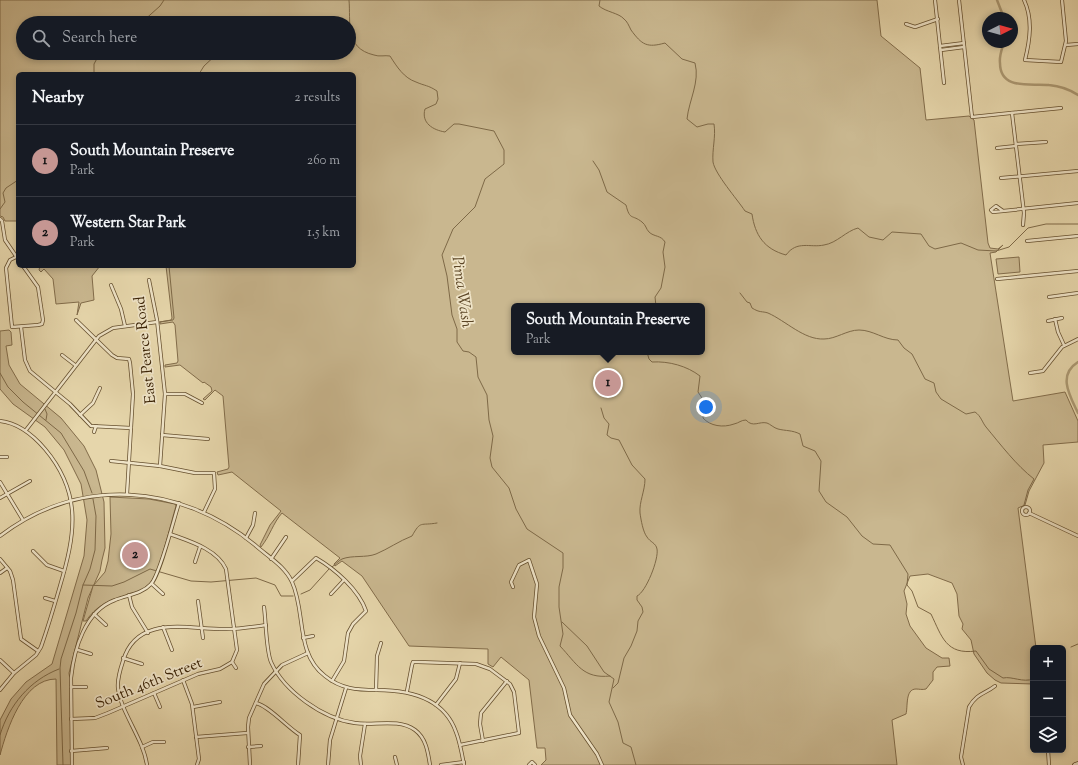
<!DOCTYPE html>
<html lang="en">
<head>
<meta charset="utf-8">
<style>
  body { margin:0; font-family:"Sorts Mill Goudy",serif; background:#242831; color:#f1f3f6 }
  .controls { position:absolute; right:12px; bottom:12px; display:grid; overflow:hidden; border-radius:6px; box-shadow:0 2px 6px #0003 }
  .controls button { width:36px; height:36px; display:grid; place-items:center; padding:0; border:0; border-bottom:1px solid #363941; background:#171b24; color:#f1f3f6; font:20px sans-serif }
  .compass { position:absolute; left:982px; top:12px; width:36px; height:36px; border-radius:50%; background:#171b24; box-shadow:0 2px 6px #0003; rotate:84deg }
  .you { position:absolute; left:706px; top:407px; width:14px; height:14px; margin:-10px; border:3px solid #fff; border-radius:50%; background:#1a73e8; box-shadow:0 0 0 6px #1a73e833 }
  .badge { display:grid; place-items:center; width:26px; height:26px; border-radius:50%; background:#c59692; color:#111; font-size:13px; font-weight:700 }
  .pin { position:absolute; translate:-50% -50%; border:2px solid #fff; box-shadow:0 1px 4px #0006 }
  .popup { position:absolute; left:511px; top:303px; width:194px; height:52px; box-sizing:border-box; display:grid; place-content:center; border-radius:6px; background:#171b24; filter:drop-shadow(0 1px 3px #0005); font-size:13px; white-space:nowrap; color:#9ea1a6 }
  .popup b { font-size:15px; color:#f1f3f6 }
  .popup::after { content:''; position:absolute; left:50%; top:100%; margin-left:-8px; border:8px solid transparent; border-top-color:#171b24 }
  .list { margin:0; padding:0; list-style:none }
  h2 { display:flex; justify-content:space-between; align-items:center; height:52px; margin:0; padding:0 16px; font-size:17px }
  h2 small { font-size:13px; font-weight:400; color:#9ea1a6 }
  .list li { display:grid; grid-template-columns:26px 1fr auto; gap:12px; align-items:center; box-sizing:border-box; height:72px; padding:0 16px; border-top:1px solid #363941 }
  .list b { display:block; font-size:15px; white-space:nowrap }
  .list p { margin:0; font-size:13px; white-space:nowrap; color:#9ea1a6 }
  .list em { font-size:13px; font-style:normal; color:#9ea1a6 }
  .icon { flex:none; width:22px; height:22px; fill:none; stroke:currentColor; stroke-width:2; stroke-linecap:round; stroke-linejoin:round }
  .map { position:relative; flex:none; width:1078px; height:765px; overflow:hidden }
  .search { position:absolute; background:#171b24; box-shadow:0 2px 6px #0003; left:16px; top:16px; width:340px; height:44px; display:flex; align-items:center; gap:10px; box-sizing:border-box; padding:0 14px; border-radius:22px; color:#9ea1a6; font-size:15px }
  .panel { position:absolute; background:#171b24; box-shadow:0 2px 6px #0003; left:16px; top:72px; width:340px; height:196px; border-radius:6px }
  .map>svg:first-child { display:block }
  .green { fill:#c9b78f; stroke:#826c4a; fill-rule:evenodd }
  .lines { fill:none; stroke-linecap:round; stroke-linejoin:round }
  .stream { stroke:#7e6947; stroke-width:1 }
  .canal { stroke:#ac9973; stroke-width:2.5 }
  .street-casing { stroke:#654f2e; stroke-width:4 }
  .secondary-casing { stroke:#3a2205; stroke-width:5.5 }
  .street { stroke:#efe4c8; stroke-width:2.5 }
  .secondary { stroke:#efe4c8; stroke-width:4 }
  .labels { text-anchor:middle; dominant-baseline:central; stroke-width:3.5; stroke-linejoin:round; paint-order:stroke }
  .street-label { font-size:15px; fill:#3a2205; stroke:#efe4c8 }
  .water-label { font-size:16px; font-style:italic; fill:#5c4626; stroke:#efe4c8 }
</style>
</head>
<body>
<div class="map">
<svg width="1078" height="765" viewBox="0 0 1078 765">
  <rect width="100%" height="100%" fill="#e6d6ab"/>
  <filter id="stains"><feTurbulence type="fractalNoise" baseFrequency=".005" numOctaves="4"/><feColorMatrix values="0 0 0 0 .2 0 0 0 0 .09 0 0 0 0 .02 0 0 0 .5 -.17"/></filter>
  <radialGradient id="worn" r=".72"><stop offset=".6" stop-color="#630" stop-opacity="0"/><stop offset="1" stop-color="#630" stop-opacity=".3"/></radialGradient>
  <!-- green -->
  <g class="green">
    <path d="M0,0H877L881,36L920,68L926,120L969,116L974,120L988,243L990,248L998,249L1003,245L996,252L990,253L1013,401L1065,392L1078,421V442L1043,445L1044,463L1029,491L1025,505L1018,508L1036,648H1033V684L1001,683L995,680L987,673L974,654L971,640L962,629L963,624L959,616L957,594L952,583L928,574L910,576L904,591L907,604L906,614L910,626L926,648L942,658H949L950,666L937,667L933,672V680L926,689C922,690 919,689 916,689C905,689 908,707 906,714L892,720L897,765H541L546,760L545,748H537L529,680L501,657L493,667L488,664V649L409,646L362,576L342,561L335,566L334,564L340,558L282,513C273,523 270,536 261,547L260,545L270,525L281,511L232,472L218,475L217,472L228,469L229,467L223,396L215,390L205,400L203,399L212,391L211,387L204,382L203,383L180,365L165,367V365L177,363L178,361L175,325L173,322L160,324V322L171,320L172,318L166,266H354V74H18V221H5L3,217L0,216ZM23,23H349V53H23ZM514,306H702V352H514Z"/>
    <polygon points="1019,257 1020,272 998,274 996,259"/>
    <polygon points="40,266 100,266 92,276 94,300 81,303 77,315 79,302 56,304 53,279 44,269 41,272 39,270"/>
    <path d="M9,330L11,332L12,345L6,346L9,365L20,384L61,418L84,446L96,470L104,502L105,548L102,560L100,571L88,598L69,673L71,687L72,765H57L56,679C23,679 7,729 0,755V720L11,699L26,682L52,664L84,556L87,520L81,484L64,450L45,427L13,404L0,389V331Z"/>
    <path d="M110,497L149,499L175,504L176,506C171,522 160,571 151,582C135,601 106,591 86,621H83L93,586L105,572L108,561L111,534Z"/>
  </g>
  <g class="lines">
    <!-- stream -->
    <g class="stream">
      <path d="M349,0C351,22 344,48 374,55C379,57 385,55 390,56C397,67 404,78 416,82C425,86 428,85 437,91L438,99L436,104L425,109C421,123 433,130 445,132L454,124H459L494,131L504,150V164L485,179L475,207L453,229L442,255L447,276L452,315L457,329V342L463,351L469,352L476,357L478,377L487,395L489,420L493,436L490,458L492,467L509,488L516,509L527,529L563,553V568L559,587V607L563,634L560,646C577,664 583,679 610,676"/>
      <path d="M600,0L599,6C606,12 619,13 624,19C627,21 629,26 631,30C642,45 647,48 665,43L682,59L695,63C700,82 689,100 687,119L697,127L708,124H714C716,137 712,149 713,162C715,174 737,199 745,211L752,214C755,235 764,249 786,255C797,240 810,248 824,245C837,243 846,231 858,228L869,237L883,240L892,232L921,234L929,246L935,249L961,243L978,250L996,251L1009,247L1028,228L1046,224H1078"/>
      <polyline points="141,23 160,6 164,0"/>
      <polyline points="94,74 94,64 100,53"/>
      <polyline points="199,74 204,66 218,53"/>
      <path d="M593,161L599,170L607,192L626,205C630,221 632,214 642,222C646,225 646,229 649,232C654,237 661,235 665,242L663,252L665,267L661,288L655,297L656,306"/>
      <polyline points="0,209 5,202 3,193 6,188 18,180"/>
      <path d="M740,293L747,302L750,303L752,308C760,313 762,311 768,313C786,321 804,340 824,339C836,339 847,330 859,330C873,330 884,340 898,340L904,348L912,354L925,379L934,383L936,392L941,399L966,414L975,412C981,416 982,422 986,427C1001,445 1016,465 1034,479L1028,490L1024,505"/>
      <polyline points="159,322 173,320 174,318 169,266"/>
      <path d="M647,352L649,359L652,362C669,361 687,366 700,376L698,392L704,401L703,418C710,426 723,428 734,424C739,423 741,420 746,420C753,428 759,421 767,423C770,424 774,428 778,429C786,431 792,430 800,434L803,446L815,451L821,461L819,491L826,502L847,517L862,536L873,544L890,545L908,574L907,585L912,591L918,607L931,614C942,637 946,655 976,651L989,669L1003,678C1012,676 1023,683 1033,679"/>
      <polyline points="0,373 8,387 23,402 61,433 84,471 92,493"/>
      <path d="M601,408L604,418L609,424L607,435L611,438L619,440L632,465L645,479C645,491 639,502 640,513C641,520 643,532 647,537C650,542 656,543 657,549C659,559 646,592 637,596V600L642,607L643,612L638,621L637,631L631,646L624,658L618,683L613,688"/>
      <polyline points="45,409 47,414 46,420"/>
      <path d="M332,567C335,565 338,561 342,559C352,555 366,558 376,554C388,549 399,541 412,536C421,520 420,526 437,523"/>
      <polyline points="83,585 112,586 124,582 150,569 191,581 211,582 256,578 275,585 281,596 293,596"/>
      <polyline points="301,594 310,590 329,569"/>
      <polyline points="562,622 587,646 604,672 614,679 609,702 618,722 623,743 631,747 636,765"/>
      <polyline points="1071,647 1078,644"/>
      <polyline points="1063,651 1065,651"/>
      <path d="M0,735C9,705 30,680 59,669"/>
      <polyline points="63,765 60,668 61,659 76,613 83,585 90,569 95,550 96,516 93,499"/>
    </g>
    <!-- canal -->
    <g class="canal">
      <polyline points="997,0 1004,18"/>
      <path d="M1004,42C1002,49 999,56 1000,63C1000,91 1032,83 1049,85C1060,86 1069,89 1078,95"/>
      <path d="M1078,362C1057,375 1070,396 1078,413"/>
    </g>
    <defs>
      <g id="street">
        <polyline points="935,0 944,83"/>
        <polyline points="959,0 972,117 1061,108"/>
        <path d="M1024,0C1033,19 1030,40 1025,60L1061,62L1066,41L1062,0"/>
        <polyline points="906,24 915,27 938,19"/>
        <polyline points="1066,45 1078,44"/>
        <polyline points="940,46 964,43"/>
        <polyline points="941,50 964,47"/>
        <polyline points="1012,113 1024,213 1023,225"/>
        <polyline points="1016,144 1046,142"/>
        <polyline points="997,148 1016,146"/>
        <polyline points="1001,178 1078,171"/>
        <polyline points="1003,211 996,206 991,210 993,212 1003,211 1078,203"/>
        <polyline points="0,219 2,221 5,240 18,259"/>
        <polyline points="1027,241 1078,236"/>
        <polyline points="16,257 10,260 6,268 12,327 38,325 42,324 43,320 38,287 23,266"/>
        <polyline points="997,279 1078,271"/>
        <polyline points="149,280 157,320 165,394 160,466"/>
        <polyline points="111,285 121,309 125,326"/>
        <polyline points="1049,297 1078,293"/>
        <polyline points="1055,319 1058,332 1064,345"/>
        <polyline points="76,320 112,355 117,358 129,359 130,363 133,394 127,494"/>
        <polyline points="1048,321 1062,318"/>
        <polyline points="21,327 25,360 30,371 70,404 91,426 131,428"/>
        <polyline points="62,355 75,365"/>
        <polyline points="1030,373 1043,371 1062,347 1078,339"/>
        <polyline points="165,394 185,394 202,403"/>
        <polyline points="80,415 93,403 100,388"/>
        <path d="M0,421C19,423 33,435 45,449C83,494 75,535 60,586C54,607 48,627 41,647L36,655L14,673L0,690"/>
        <polyline points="26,430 99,336 113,328 157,322"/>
        <polyline points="94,432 96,426"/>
        <polyline points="162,435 208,439"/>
        <polyline points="0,457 7,457"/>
        <polyline points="111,461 160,466 195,473 214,473 215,489 204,512"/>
        <polyline points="0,482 23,520"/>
        <polyline points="0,498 30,481"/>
        <circle cx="1026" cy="511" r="4"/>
        <polyline points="1029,513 1078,536"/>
        <path d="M0,536C79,476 180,483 255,545C267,556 285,566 292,582C306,612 295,653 325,676C341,689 357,690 377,690C409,690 444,698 456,732C460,742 462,754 464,765"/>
        <polyline points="246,538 253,525 255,513"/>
        <polyline points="33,551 47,565 64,571"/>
        <polyline points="0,559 10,571 13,580 21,639 38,651"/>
        <polyline points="271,559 286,537"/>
        <polyline points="195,562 200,547"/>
        <polyline points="0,573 7,568"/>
        <path d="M292,581L316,558C335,569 359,590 366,611L353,624L348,633L344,661L332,681"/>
        <polyline points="152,584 163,594"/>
        <polyline points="513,587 511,582 519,565 529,560 537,584 534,617 539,636 564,688 570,715 597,754 602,765"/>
        <polyline points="331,594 344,580"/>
        <polyline points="129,595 132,607 148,633"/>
        <polyline points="45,598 55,601"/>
        <polyline points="198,601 203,638"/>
        <path d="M264,607C266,621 266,650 271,662C284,691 323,719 355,723C374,726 398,718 415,730C426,738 428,752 430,765"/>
        <polyline points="94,614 106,625"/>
        <polyline points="163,627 172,650"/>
        <polyline points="303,638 313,636"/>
        <polyline points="78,650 91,654"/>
        <polyline points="123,658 142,664"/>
        <polyline points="0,660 14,673"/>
        <polyline points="232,662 236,668"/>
        <polyline points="183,680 192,704 199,759 197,765"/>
        <polyline points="71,687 86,687"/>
        <polyline points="376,690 377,656 381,643"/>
        <polyline points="407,691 412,665 413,662 418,662 476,664 490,669 510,684 514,692 519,733 460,745"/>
        <polyline points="154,693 160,707"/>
        <path d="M256,703C269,706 287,727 300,735L298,765"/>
        <polyline points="436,705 456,679 460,663"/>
        <polyline points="193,707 220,702"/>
        <path d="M71,719L95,718L108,713L198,674L220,669L232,662L237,650L226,569C217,549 189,541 170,534"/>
        <polyline points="196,737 247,733"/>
        <polyline points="483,741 480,724 481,713 507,681"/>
        <polyline points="142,747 153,742 164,742"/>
        <polyline points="248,747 261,746"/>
        <polyline points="1048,750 1049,765"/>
        <polyline points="71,751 107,748"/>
        <polyline points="395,757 397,765"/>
        <path d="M72,765L71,678C74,649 85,611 115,600C127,595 142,594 151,584C160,575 174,518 179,503"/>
        <path d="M147,765C143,738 121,713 118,688C117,679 120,670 123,661C137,613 190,630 226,629C240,629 253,627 266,625"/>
        <polyline points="250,765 248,727 249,718 264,684 282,665 308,653"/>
        <polyline points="328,765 330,740 346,688"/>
        <polyline points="361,765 360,756 365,724"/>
        <polyline points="441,765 464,762"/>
        <polyline points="529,765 532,762 535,765"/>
        <path d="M963,765L961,757L969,707C977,693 985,694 995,686"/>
      </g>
      <polyline id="secondary" points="1075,765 1078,764"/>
    </defs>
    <!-- street casing -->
    <use href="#street" class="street-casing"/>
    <!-- secondary casing -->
    <use href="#secondary" class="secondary-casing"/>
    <!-- street -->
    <use href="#street" class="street"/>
    <!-- secondary -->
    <use href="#secondary" class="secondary"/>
  </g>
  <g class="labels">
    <!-- street labels -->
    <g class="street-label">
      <text transform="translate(146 350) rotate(-96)">East Pearce Road</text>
      <text transform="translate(149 684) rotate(-22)">South 46th Street</text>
    </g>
    <!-- water labels -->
    <g class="water-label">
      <text transform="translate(461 292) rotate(82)">Pima Wash</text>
    </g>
  </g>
  <rect width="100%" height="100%" filter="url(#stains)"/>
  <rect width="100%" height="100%" fill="url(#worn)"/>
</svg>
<div class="controls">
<button>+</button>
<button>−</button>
<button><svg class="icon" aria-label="layers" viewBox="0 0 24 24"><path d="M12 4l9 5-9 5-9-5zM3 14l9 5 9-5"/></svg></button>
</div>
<svg class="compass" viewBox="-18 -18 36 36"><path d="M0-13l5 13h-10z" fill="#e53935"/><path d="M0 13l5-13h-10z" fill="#9ea1a6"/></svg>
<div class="you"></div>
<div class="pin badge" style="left:608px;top:383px">1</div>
<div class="popup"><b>South Mountain Preserve</b>Park</div>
<div class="pin badge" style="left:135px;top:555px">2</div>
<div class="search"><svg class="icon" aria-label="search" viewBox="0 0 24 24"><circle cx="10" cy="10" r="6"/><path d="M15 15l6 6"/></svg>Search here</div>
<section class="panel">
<h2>Nearby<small>2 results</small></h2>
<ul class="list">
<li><span class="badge">1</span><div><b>South Mountain Preserve</b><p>Park</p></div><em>260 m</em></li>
<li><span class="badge">2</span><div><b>Western Star Park</b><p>Park</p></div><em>1.5 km</em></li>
</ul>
</section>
</div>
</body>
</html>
